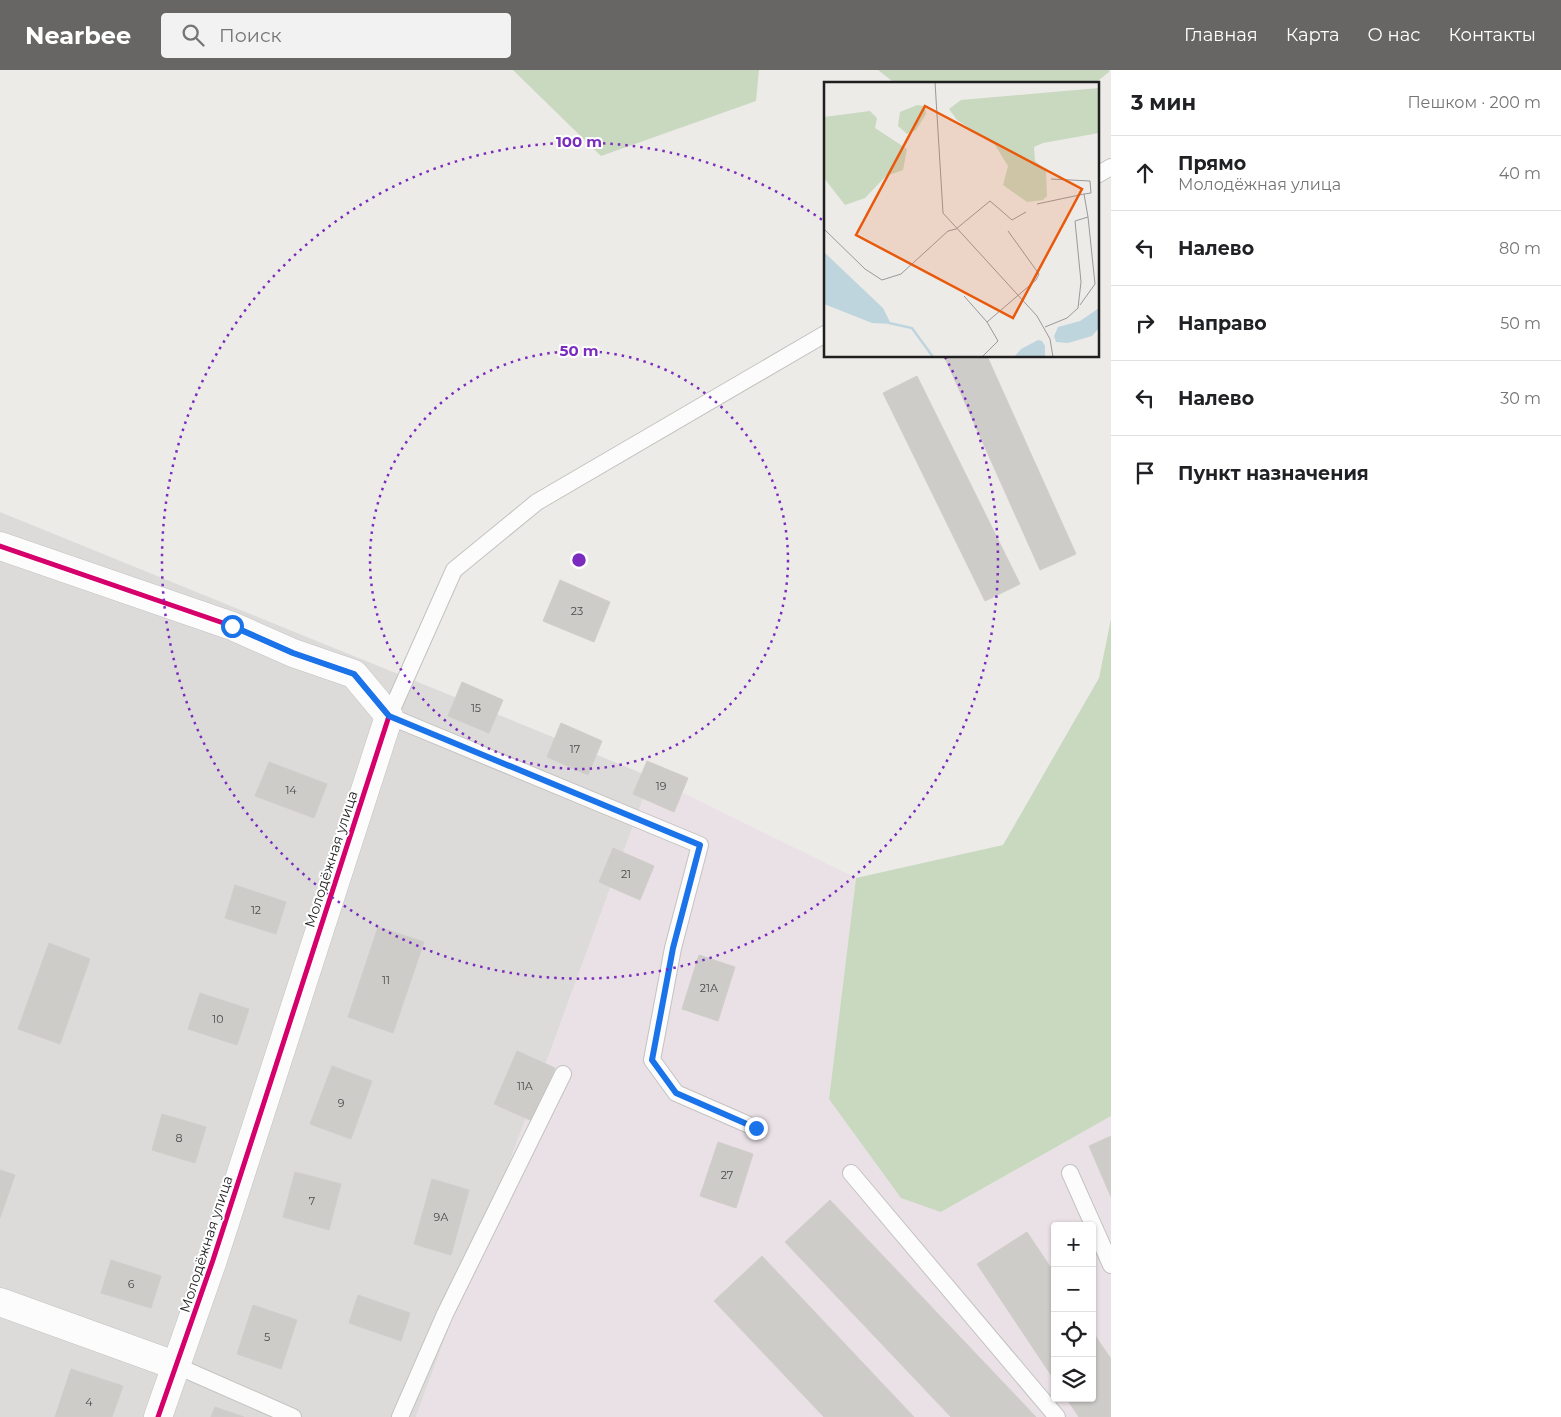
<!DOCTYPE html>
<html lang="ru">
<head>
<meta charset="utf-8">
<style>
  body { margin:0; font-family:Montserrat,sans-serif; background:#f2f2f2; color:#202124 }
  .controls { position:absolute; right:15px; bottom:15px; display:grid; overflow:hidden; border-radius:5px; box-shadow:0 1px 4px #0004 }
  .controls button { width:45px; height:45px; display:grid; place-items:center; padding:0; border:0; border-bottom:1px solid #e0e0e0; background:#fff; color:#202124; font:25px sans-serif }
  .stop { position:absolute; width:15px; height:15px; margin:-11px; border:4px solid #1a73e8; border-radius:50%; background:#fff }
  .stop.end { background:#1a73e8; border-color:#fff; box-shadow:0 1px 5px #0008 }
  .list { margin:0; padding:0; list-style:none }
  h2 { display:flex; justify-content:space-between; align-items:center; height:65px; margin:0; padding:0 20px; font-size:21px }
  h2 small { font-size:16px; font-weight:400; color:#757577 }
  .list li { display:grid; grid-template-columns:32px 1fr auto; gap:15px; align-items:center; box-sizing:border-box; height:75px; padding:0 20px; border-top:1px solid #e0e0e0 }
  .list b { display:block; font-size:19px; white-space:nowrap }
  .list p { margin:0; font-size:16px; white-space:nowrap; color:#757577 }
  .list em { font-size:16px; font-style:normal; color:#757577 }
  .icon { flex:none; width:28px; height:28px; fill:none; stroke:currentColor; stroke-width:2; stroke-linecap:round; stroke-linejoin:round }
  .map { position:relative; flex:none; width:1111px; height:1347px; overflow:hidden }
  header { display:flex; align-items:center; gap:30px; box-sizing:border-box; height:70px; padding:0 25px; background:#676665; color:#fff }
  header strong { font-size:24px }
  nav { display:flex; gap:28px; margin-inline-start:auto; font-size:18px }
  .search { width:350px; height:45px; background:#f2f2f2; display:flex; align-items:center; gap:12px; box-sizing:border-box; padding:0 18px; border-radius:5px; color:#757577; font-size:19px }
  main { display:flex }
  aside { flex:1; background:#fff }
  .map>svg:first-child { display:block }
  .residential { fill:#dcdbd9 }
  .industrial { fill:#eae1e6; fill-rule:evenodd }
  .forest { fill:#c8d9c0 }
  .building { fill:#ceccc9; stroke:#d0cdca }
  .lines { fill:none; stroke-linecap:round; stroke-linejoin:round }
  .service-casing { stroke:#c3c2c0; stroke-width:18 }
  .minor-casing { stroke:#c3c2c0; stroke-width:29 }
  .service { stroke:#fcfcfc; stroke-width:16 }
  .minor { stroke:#fcfcfc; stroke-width:28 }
  .cycleway-casing { stroke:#fff; stroke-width:8 }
  .cycleway { stroke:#d6006c; stroke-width:5 }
  .route { stroke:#1a73e8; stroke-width:6 }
  .ring { fill:none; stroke:#7b2cbf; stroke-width:2.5; stroke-dasharray:2.5 5 }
  .labels { text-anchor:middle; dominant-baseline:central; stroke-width:4; stroke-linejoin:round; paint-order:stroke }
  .number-label { font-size:11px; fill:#4b4a4a }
  .street-label { font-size:14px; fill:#1f1f1f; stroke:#fff }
  .inset-river { fill:none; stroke:#bfd5dd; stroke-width:2.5 }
  .inset-road { fill:none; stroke:#9b9998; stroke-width:1 }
  .view { fill:#e8590c; fill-opacity:0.15; stroke:#e8590c; stroke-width:2.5 }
  .inset-edge { fill:none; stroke:#1f1f1f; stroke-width:2.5 }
  .centre { fill:#7b2cbf; stroke:#fff; stroke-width:2.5 }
  .ring-label { font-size:15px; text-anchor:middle; font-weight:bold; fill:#7b2cbf; stroke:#fff; stroke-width:4; stroke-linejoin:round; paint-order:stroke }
</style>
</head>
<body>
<header>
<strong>Nearbee</strong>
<div class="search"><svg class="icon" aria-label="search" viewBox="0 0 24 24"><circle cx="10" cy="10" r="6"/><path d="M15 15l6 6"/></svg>Поиск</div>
<nav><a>Главная</a><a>Карта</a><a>О нас</a><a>Контакты</a></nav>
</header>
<main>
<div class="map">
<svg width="1111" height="1347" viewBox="0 0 1111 1347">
  <rect width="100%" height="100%" fill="#edebe8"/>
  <!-- residential -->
  <polygon class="residential" points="0,442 651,707 416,1347 0,1347"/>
  <!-- industrial -->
  <path class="industrial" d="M651,707L856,808L829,1028L942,1142L1111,1046V1347H416ZM1055,1156H1092V1328H1055Z"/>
  <!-- forest -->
  <g class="forest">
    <polygon points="513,0 759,0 756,31 601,86"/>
    <polygon points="878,0 1109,0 1109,2 1094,14 896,14"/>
    <polygon points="1111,549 1111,1046 941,1142 901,1128 829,1029 856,808 1003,775 1099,608"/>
  </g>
  <!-- building -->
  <g class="building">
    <polygon points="944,286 987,286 1076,484 1040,500"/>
    <polygon points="917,306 1020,514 985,531 883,323"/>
    <polygon points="560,510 610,532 594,572 543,551"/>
    <polygon points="462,612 503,630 489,663 448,646"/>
    <polygon points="561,653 602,671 588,705 547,687"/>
    <polygon points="647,691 688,708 674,742 633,724"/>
    <polygon points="269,692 327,714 314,748 255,726"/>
    <polygon points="613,778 654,796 640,830 599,812"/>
    <polygon points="235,815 286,832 276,864 225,848"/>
    <polygon points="378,857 424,872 393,963 348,947"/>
    <polygon points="49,873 90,889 60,974 18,959"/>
    <polygon points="699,885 735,897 718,951 682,939"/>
    <polygon points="200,923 249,939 237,975 188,959"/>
    <polygon points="517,981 555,998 532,1051 494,1034"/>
    <polygon points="332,996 372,1011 351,1069 310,1054"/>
    <polygon points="162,1044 206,1057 195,1093 152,1080"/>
    <polygon points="1111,1066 1111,1127 1089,1076"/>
    <polygon points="718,1072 753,1084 736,1138 700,1126"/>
    <polygon points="0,1100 15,1105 0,1148"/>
    <polygon points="295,1102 341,1114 329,1160 283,1147"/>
    <polygon points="432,1109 469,1120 451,1185 414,1174"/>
    <polygon points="830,1130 1036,1347 951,1347 785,1172"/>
    <polygon points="1027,1162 1055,1204 1055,1311 977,1194"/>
    <polygon points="762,1186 914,1347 824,1347 714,1231"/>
    <polygon points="111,1190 161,1206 151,1238 101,1223"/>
    <polygon points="358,1225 410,1243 401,1271 349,1253"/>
    <polygon points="253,1235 297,1250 281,1299 237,1284"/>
    <polygon points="1092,1261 1111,1289 1111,1347 1079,1347 1066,1328 1092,1328"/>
    <polygon points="71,1299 123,1316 112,1347 55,1347"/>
    <polygon points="215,1337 244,1347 211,1347"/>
  </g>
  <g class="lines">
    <defs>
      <g id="service">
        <polyline points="1097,105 1111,97"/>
        <polyline points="756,1058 676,1023 652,990 673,878 700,775 389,646 454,500 537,432 825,264"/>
        <polyline points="851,1103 1057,1347"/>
        <polyline points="1070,1103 1111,1195"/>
        <polyline points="177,1296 293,1347"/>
        <polyline points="400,1347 445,1244 563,1004"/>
      </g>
      <g id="minor">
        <polyline points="0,476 232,556 293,583 354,604 389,646 213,1190 158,1347"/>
        <polyline points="0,1232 177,1296"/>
      </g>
    </defs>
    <!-- service casing -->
    <use href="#service" class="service-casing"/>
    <!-- minor casing -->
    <use href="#minor" class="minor-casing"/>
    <!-- service -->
    <use href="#service" class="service"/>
    <!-- minor -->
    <use href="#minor" class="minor"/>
    <defs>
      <polyline id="cycleway" points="0,476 232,556 293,583 354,604 389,646 213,1190 158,1347"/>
    </defs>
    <!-- cycleway casing -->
    <use href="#cycleway" class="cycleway-casing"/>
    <!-- cycleway -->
    <use href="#cycleway" class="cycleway"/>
  </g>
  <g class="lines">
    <!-- route -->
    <polyline class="route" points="232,556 293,583 354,604 389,646 700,775 673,878 652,990 676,1023 756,1058"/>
  </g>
  <!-- distance rings -->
  <g class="ring">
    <circle cx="579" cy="490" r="209"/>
    <path d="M945 287A418 418 0 1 1 825 152"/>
  </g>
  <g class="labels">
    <!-- number labels -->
    <g class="number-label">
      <text x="577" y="541">23</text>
      <text x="476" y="638">15</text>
      <text x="575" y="679">17</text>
      <text x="661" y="716">19</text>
      <text x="291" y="720">14</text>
      <text x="626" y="804">21</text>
      <text x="256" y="840">12</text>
      <text x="386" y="910">11</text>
      <text x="709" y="918">21А</text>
      <text x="218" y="949">10</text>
      <text x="525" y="1016">11А</text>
      <text x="341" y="1033">9</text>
      <text x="179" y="1068">8</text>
      <text x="727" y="1105">27</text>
      <text x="312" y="1131">7</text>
      <text x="441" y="1147">9А</text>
      <text x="131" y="1214">6</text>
      <text x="267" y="1267">5</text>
      <text x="89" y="1332">4</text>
    </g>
    <!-- street labels -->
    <g class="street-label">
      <text transform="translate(331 789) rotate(-72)">Молодёжная улица</text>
      <text transform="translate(206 1174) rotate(-72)">Молодёжная улица</text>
    </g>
  </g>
  <!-- overview -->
  <g transform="translate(824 12)">
    <rect width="275" height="275" fill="#edebe8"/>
    <path d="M275,6V51L219,61L210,65L211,79L222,88L223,114L219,118L203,120L179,103L184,84L171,63L133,38L125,27L137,18ZM93,23L101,24L102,32L92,48L83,52L74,44L76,30ZM46,29L53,36L51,46L83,67L79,88L62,94L41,116L21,123L0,96V35Z" fill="#c8d9c0"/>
    <path d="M0,170L59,226L67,242L48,241L0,222ZM275,226V246L268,254L244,261L232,260L230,254L234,245L256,239ZM214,258L218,259L221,264V275H190L197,267Z" fill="#bfd5dd"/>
    <path class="inset-river" d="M65,241L88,246L109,275"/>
    <path class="inset-road" d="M111,0L119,131L213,234L226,257L229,275M213,122L260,112M0,147L41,187L58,198L77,192L124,149L132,147L166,119L188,138L202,130M140,214L163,240L212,198L215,192L184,149M256,223L271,202L264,135M221,245L243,236L254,226L257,200L251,139L264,135L260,112L267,111L266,99L227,97M158,275L174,259L163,240"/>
    <path class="view" d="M101,24L258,107L189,236L32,153Z"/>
    <rect width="275" height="275" class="inset-edge"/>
  </g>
  <circle cx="579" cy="490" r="8" class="centre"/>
  <g class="ring-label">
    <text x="579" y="77">100 m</text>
    <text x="579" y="286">50 m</text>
  </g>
</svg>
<div class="controls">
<button>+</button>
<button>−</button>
<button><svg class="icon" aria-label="locate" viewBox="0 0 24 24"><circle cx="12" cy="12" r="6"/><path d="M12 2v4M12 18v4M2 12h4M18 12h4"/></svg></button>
<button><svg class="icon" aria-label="layers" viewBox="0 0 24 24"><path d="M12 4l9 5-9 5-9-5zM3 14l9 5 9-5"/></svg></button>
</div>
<div class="stop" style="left:232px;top:556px"></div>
<div class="stop end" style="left:756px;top:1058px"></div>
</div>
<aside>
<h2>3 мин<small>Пешком · 200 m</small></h2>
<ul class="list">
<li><svg class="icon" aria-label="ahead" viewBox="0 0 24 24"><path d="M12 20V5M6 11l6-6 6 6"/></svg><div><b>Прямо</b><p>Молодёжная улица</p></div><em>40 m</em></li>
<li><svg class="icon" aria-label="left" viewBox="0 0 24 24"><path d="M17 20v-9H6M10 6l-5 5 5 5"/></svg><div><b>Налево</b></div><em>80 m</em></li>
<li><svg class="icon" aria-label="right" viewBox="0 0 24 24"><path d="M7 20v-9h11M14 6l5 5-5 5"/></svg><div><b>Направо</b></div><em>50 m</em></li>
<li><svg class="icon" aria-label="left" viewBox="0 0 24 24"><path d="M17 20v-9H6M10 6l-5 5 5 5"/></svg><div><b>Налево</b></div><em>30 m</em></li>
<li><svg class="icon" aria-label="arrive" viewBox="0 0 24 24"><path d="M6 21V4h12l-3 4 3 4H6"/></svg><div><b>Пункт назначения</b></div></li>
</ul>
</aside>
</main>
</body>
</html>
